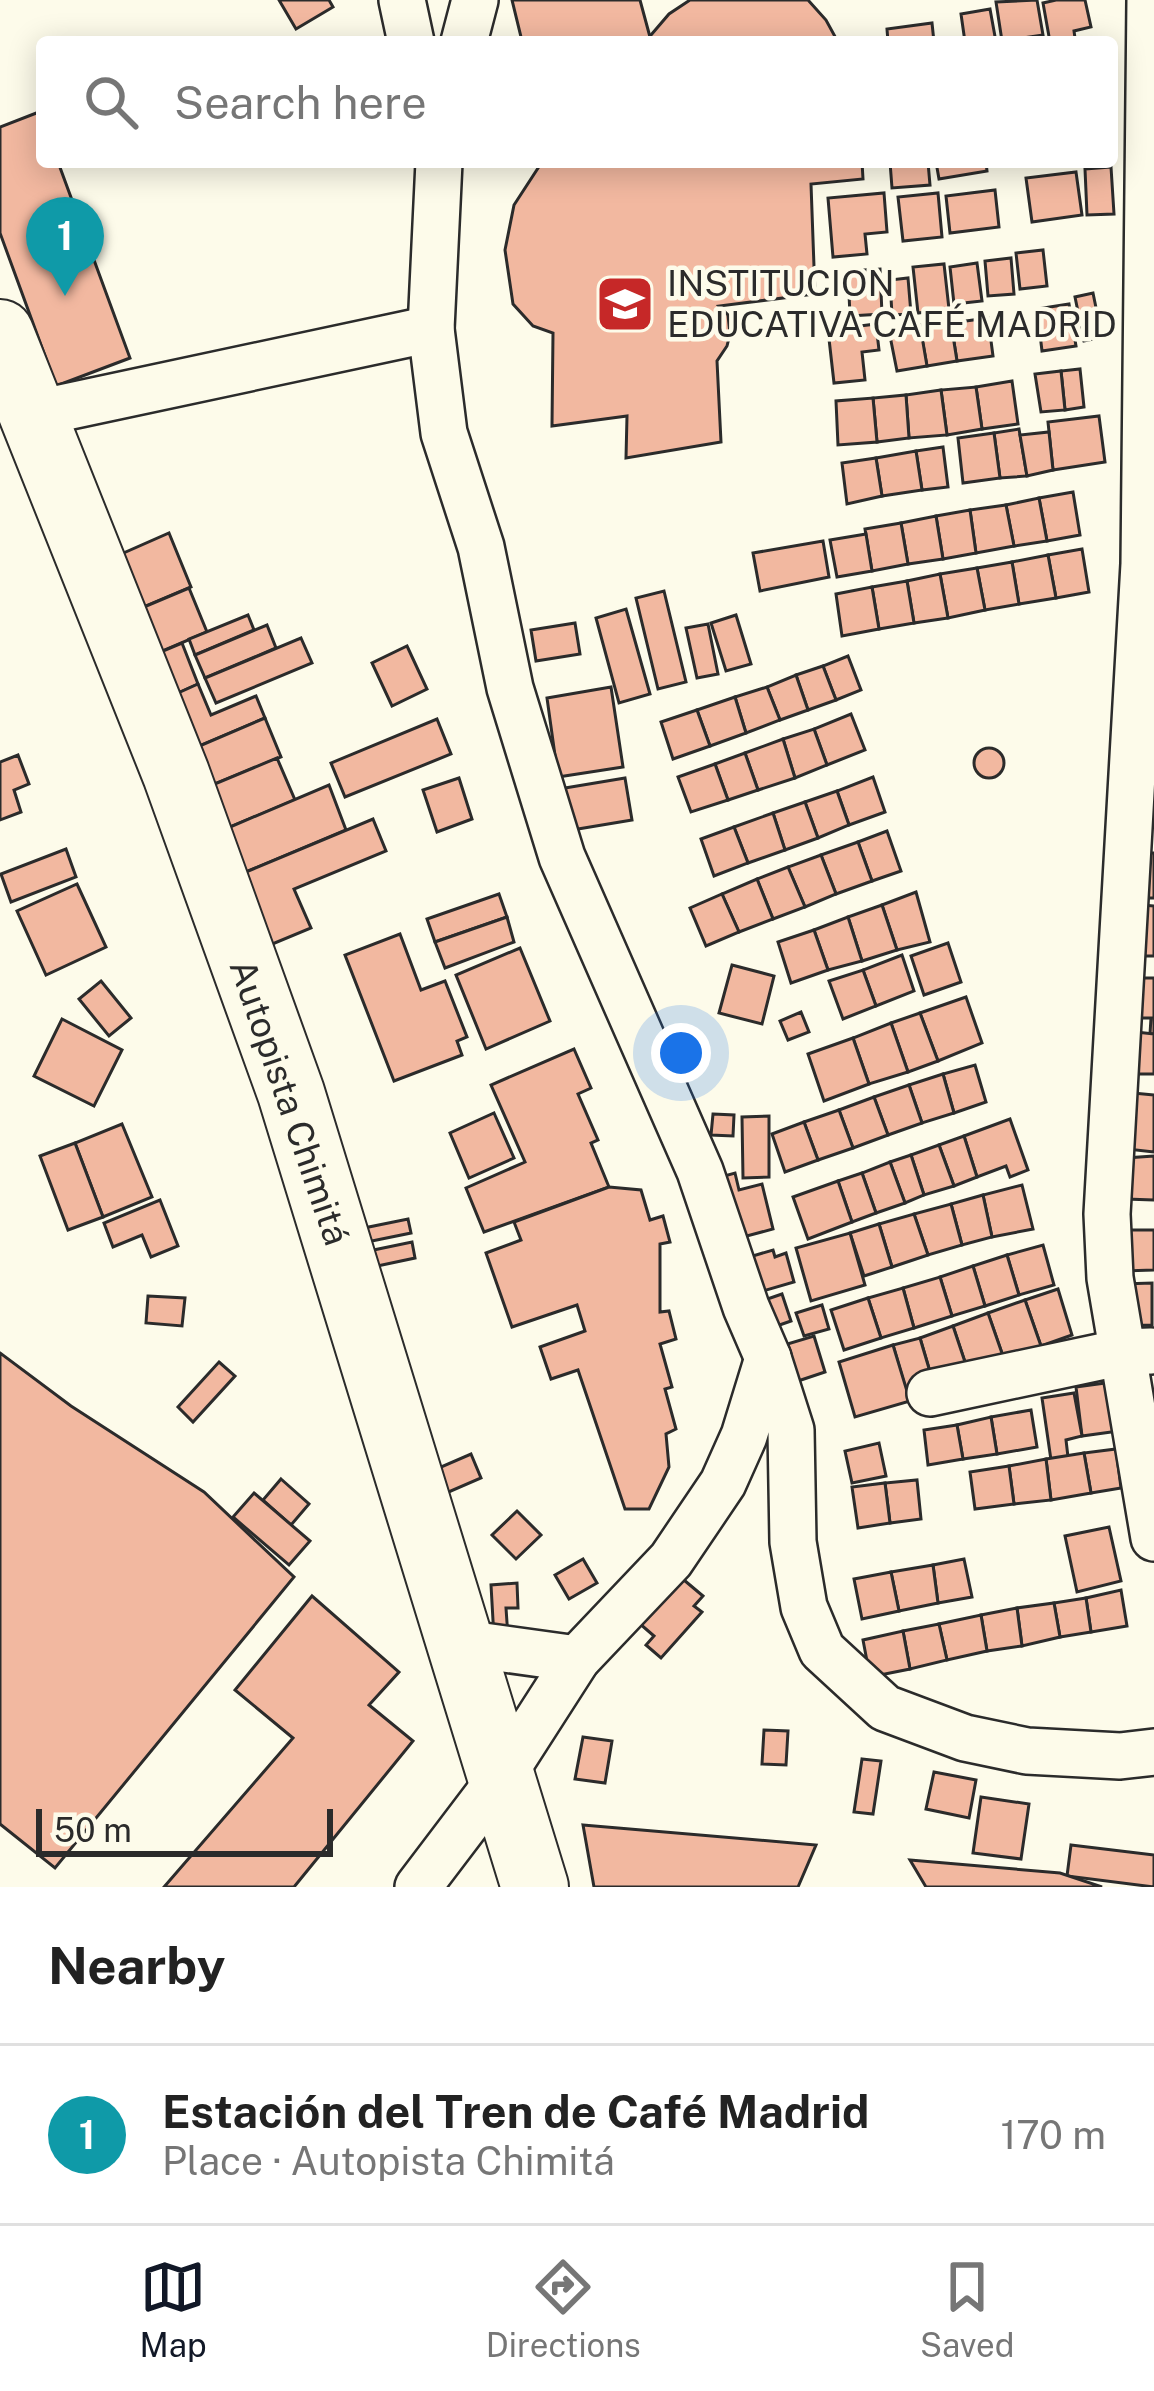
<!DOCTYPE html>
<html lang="en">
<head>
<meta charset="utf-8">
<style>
  body { margin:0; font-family:"Public Sans",sans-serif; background:#f6f6f6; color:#222 }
  .scale { position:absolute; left:36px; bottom:30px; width:297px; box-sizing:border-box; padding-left:12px; border:6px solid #2b2b2b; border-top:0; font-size:33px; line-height:42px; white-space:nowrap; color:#2b2b2b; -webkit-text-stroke:9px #fdfbea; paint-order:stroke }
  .you { position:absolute; left:681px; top:1053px; width:42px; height:42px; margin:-30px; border:9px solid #fff; border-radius:50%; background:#1a73e8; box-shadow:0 0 0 18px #1a73e833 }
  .badge { display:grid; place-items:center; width:78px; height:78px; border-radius:50%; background:#111827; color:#fff; font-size:39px; font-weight:700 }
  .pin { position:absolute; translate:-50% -99px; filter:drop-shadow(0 3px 6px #0008) }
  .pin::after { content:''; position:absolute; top:63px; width:42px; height:36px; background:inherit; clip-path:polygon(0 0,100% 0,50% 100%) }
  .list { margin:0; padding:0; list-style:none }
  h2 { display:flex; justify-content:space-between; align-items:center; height:156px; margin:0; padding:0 48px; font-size:51px }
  h2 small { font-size:39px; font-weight:400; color:#767676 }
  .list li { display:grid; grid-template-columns:78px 1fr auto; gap:36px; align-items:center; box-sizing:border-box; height:180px; padding:0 48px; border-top:3px solid #e0e0e0 }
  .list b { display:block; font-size:45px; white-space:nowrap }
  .list p { margin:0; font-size:39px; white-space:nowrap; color:#767676 }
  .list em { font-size:39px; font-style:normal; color:#767676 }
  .icon { flex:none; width:66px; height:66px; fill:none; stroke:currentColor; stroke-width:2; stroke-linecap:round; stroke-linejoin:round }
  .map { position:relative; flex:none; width:1154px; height:1887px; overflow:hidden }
  .search { position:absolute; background:#fff; box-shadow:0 6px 30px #0003; left:36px; right:36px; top:36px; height:132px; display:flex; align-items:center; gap:30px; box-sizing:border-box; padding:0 42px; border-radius:12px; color:#767676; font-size:45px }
  .sheet { height:336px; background:#fff }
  nav { display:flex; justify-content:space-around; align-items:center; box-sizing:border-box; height:168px; border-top:3px solid #e0e0e0; background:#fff; font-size:33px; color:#767676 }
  nav a { display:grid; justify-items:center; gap:6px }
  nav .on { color:#111827 }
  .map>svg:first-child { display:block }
  .building { fill:#f2b8a0; stroke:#2b2b2b; stroke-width:3 }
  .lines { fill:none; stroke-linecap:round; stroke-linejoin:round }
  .minor-casing { stroke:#2b2b2b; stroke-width:50 }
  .highway-casing { stroke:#2b2b2b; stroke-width:70 }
  .minor { stroke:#fdfbea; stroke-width:45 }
  .highway { stroke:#fdfbea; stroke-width:66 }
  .labels { text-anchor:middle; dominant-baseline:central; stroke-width:9; stroke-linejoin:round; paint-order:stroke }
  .poi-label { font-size:36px; fill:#2b2b2b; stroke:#fdfbea; text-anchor:start }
  .street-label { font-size:36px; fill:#2b2b2b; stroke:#fdfbea }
</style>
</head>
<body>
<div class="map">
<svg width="1154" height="1887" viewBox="0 0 1154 1887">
  <rect width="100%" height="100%" fill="#fdfbea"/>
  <!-- building -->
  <g class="building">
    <polygon points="279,0 329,0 333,7 296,29"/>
    <polygon points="512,0 640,0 650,37 628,42 502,42 521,37"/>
    <polygon points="808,0 826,20 838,42 645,42 669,14 690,0"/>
    <polygon points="1037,0 1043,35 1002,41 996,2"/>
    <polygon points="1056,0 1085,0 1091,27 1074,31 1075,38 1050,42 1043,3"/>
    <polygon points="990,9 996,42 965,42 961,14"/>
    <polygon points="932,23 934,42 888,42 887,29"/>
    <polygon points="39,112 42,162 58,162 130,358 56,386 0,233 0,127"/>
    <polygon points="542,162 862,162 863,179 811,184 815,294 719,306 728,315 730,334 727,346 717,361 721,442 626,458 627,416 552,426 553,333 533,326 513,304 505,250 514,205"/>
    <polygon points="890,162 928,162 930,185 892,188"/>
    <polygon points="936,162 986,162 987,171 939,179"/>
    <polygon points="1111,167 1114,214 1087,215 1085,169"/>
    <polygon points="1076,172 1082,215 1032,222 1026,178"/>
    <polygon points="995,190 999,227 950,233 946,196"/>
    <polygon points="884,193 887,232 865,234 867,254 833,257 828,198"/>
    <polygon points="938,193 942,237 903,241 898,197"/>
    <polygon points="1043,250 1047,286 1020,289 1016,253"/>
    <polygon points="1011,258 1014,294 988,296 985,261"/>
    <polygon points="977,263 982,301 954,304 950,267"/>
    <polygon points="944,264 949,309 918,313 913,267"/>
    <polygon points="880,269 882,314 850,316 848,271"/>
    <polygon points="908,278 911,314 892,315 890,280"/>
    <polygon points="1093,293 1102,337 1084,341 1075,297"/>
    <polygon points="1069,304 1076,346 1042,351 1037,309"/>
    <polygon points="988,318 993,356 957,361 951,323"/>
    <polygon points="951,323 957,361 927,366 920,328"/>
    <polygon points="876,324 879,350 862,352 865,380 834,383 828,330"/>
    <polygon points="920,325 927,366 897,371 889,331"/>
    <polygon points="1080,369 1084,407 1065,410 1061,371"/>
    <polygon points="1061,371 1065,410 1041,412 1035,374"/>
    <polygon points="1012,381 1018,424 982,429 976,387"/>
    <polygon points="976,387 982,429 947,435 941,390"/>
    <polygon points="941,390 947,435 909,438 906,395"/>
    <polygon points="906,395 909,438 877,442 873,398"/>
    <polygon points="873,398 877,442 838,445 836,401"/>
    <polygon points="1099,416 1105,462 1053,470 1048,422"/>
    <polygon points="1019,429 1027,476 1000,478 994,433"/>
    <polygon points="1049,432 1053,470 1027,476 1020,435"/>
    <polygon points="994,433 1000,478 963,483 958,438"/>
    <polygon points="943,447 948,487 922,490 916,451"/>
    <polygon points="916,451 922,490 882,496 876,458"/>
    <polygon points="876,458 882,496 847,504 842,463"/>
    <polygon points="1073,492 1080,535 1047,541 1039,498"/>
    <polygon points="1039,498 1047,541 1014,546 1006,505"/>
    <polygon points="1006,505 1014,546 976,553 970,510"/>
    <polygon points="970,510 976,553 943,559 936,516"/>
    <polygon points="936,516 943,559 908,564 901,523"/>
    <polygon points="901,523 908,564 872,571 865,529"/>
    <polygon points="169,533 191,587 132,612 110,559"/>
    <polygon points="866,534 872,571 837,577 830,540"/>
    <polygon points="823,541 829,577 760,591 753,553"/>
    <polygon points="1082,549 1089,592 1056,598 1048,555"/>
    <polygon points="1048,555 1056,598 1019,604 1012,562"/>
    <polygon points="1012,562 1019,604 985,610 977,568"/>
    <polygon points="977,568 985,610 948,618 940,574"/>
    <polygon points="940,574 948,618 914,623 907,581"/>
    <polygon points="907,581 914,623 879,629 872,587"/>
    <polygon points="872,587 879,629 842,636 836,594"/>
    <polygon points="189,588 207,632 151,656 132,612"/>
    <polygon points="664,591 686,682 658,689 636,598"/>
    <polygon points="626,609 650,694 619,703 596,618"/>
    <polygon points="248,615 254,630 195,655 189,639"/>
    <polygon points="736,615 751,664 726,671 711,623"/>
    <polygon points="575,623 580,654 536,661 531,630"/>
    <polygon points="708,624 718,674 697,678 686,628"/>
    <polygon points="267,625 276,648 205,678 195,655"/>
    <polygon points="301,638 312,663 216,703 205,678"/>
    <polygon points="182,643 198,684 167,698 151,656"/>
    <polygon points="407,646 427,689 392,706 372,663"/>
    <polygon points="848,656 861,690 836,700 823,666"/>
    <polygon points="823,666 836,700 808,710 796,675"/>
    <polygon points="796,675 808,710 780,720 767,687"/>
    <polygon points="198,684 211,715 256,696 265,718 190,750 167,698"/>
    <polygon points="611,687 623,767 558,777 547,698"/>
    <polygon points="767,687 780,720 746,733 735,697"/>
    <polygon points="735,697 746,733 710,746 697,710"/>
    <polygon points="697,710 710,746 673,759 661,722"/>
    <polygon points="851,714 865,750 827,765 814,729"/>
    <polygon points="265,718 281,757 205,788 190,750"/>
    <polygon points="437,719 451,754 345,797 331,763"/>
    <polygon points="814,729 827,765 795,778 783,739"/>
    <polygon points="783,739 795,778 758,790 745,753"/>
    <circle cx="989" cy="763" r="15"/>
    <polygon points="745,753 758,790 728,800 715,764"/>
    <polygon points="18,755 29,784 14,790 21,812 0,820 0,762"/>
    <polygon points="277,758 295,800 223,830 205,788"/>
    <polygon points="715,764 728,800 691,812 678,777"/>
    <polygon points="873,777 885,812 849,825 837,791"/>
    <polygon points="459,778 472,819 437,832 423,790"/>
    <polygon points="625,778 632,820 566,831 559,789"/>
    <polygon points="329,785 346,830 241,874 223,830"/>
    <polygon points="837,791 849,825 818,838 805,802"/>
    <polygon points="805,802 818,838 785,850 773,813"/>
    <polygon points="773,813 785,850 748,863 734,827"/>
    <polygon points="373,819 386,851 294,889 311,928 270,945 241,874"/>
    <polygon points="734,827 748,863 714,876 701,839"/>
    <polygon points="887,831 901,871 872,881 858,842"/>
    <polygon points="858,842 872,881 836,894 821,855"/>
    <polygon points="66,849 76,877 11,902 1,874"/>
    <polygon points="1147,853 1154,853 1154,898 1142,898"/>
    <polygon points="821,855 836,894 805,907 788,867"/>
    <polygon points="788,867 805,907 773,919 757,879"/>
    <polygon points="757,879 773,919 739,932 722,894"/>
    <polygon points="77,884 106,947 46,975 17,911"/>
    <polygon points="916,892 930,942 897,950 882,905"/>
    <polygon points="499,894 507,917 435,942 427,919"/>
    <polygon points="722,894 739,932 706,946 690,908"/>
    <polygon points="882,905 897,950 862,961 848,917"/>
    <polygon points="1142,905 1154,906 1154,956 1141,956"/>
    <polygon points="507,917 514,942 445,968 435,942"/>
    <polygon points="848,917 862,961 828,970 814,930"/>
    <polygon points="814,930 828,970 791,983 778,942"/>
    <polygon points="400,934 421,990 445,981 467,1037 457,1041 462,1055 394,1081 345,955"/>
    <polygon points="948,943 961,982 924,995 911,956"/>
    <polygon points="520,948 550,1021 486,1049 456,975"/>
    <polygon points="902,955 914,991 876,1006 863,970"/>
    <polygon points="732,965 774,976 762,1024 719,1013"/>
    <polygon points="863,970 876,1006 843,1019 829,981"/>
    <polygon points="1139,978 1154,978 1154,1034 1150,1034 1151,1018 1138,1018"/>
    <polygon points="101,981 131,1018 109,1036 79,999"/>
    <polygon points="966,997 982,1043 938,1061 920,1013"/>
    <polygon points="801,1012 809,1032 788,1040 780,1021"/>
    <polygon points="920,1013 938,1061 908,1072 891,1023"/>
    <polygon points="62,1019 122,1050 94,1106 34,1076"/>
    <polygon points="891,1023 908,1072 869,1084 853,1038"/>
    <polygon points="1136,1032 1154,1034 1154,1074 1135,1074"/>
    <polygon points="853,1038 869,1084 824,1101 808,1054"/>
    <polygon points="574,1049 591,1088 578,1094 598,1140 591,1143 609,1187 484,1232 466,1188 525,1162 491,1085"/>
    <polygon points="975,1065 986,1102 954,1113 943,1074"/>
    <polygon points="943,1074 954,1113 922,1123 909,1085"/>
    <polygon points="909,1085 922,1123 888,1135 874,1097"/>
    <polygon points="1133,1093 1154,1095 1154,1152 1127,1149"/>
    <polygon points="874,1097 888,1135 853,1148 839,1110"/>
    <polygon points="839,1110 853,1148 818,1160 804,1122"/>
    <polygon points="494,1113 514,1158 469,1178 450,1133"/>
    <polygon points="713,1114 734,1115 733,1136 711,1135"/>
    <polygon points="769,1116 769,1177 743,1178 742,1117"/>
    <polygon points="1010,1119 1028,1170 1010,1177 1006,1166 977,1177 964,1136"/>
    <polygon points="804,1122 818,1160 785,1172 772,1134"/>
    <polygon points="122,1124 152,1197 103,1217 75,1143"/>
    <polygon points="964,1136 977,1177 954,1186 939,1145"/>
    <polygon points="75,1143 103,1217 68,1230 40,1156"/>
    <polygon points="939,1145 954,1186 924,1195 911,1155"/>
    <polygon points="911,1155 924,1195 905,1203 890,1162"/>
    <polygon points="1154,1156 1154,1200 1126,1199 1126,1158"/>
    <polygon points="890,1162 905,1203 876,1213 862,1173"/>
    <polygon points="735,1173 739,1190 762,1184 773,1229 732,1240 717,1178"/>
    <polygon points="862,1173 876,1213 852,1222 838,1181"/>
    <polygon points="838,1181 852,1222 808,1239 793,1197"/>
    <polygon points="1022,1185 1033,1229 992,1237 983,1195"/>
    <polygon points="609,1187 641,1190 650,1220 663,1216 670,1242 660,1244 660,1312 669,1311 676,1339 660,1344 672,1387 665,1389 676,1429 666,1434 669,1467 649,1509 625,1509 578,1370 551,1379 540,1347 585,1331 577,1305 512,1327 486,1253 521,1240 514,1222"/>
    <polygon points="983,1195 992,1237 962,1245 951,1204"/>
    <polygon points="160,1200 178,1246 151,1257 142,1235 113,1247 104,1223"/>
    <polygon points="951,1204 962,1245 928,1255 914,1214"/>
    <polygon points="914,1214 928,1255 892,1267 879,1224"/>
    <polygon points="408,1219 411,1233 367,1242 364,1228"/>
    <polygon points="879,1224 892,1267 864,1276 850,1233"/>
    <polygon points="1126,1230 1154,1230 1154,1270 1123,1271"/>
    <polygon points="850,1233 865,1285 811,1301 796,1248"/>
    <polygon points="412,1242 415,1258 368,1268 364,1252"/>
    <polygon points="1043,1245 1054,1285 1019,1295 1007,1255"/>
    <polygon points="773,1250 775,1257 786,1253 794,1282 756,1293 746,1258"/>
    <polygon points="1007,1255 1019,1295 985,1306 973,1266"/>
    <polygon points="973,1266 985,1306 952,1316 940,1277"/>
    <polygon points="940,1277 952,1316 914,1328 903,1288"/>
    <polygon points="1152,1283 1152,1325 1122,1326 1122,1284"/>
    <polygon points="903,1288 914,1328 881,1338 868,1298"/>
    <polygon points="1058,1289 1072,1335 1041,1346 1025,1300"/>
    <polygon points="782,1294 791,1321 768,1329 759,1302"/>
    <polygon points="148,1296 185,1298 182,1326 146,1323"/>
    <polygon points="868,1298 881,1338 844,1350 831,1310"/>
    <polygon points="1025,1300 1041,1346 1004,1359 988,1313"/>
    <polygon points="822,1305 829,1329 804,1336 796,1313"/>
    <polygon points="988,1313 1004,1359 968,1371 953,1326"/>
    <polygon points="953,1326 968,1371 933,1382 920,1338"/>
    <polygon points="814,1336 825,1372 795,1382 784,1345"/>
    <polygon points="920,1338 933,1382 906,1390 893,1345"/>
    <polygon points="893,1345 910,1401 855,1417 839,1362"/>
    <polygon points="0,1353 71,1406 204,1492 294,1577 55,1868 0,1824"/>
    <polygon points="219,1362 235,1376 193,1422 178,1407"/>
    <polygon points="1120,1381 1126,1430 1082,1436 1076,1387"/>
    <polygon points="1074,1393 1082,1436 1066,1440 1068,1457 1051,1460 1042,1398"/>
    <polygon points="1031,1410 1037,1447 997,1454 991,1417"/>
    <polygon points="991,1417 997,1454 963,1459 957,1425"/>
    <polygon points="957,1425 963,1459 928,1465 924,1430"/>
    <polygon points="879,1443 886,1476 852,1483 845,1451"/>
    <polygon points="1116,1449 1121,1488 1091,1493 1084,1453"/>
    <polygon points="1084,1453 1091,1493 1051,1500 1046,1459"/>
    <polygon points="471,1454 481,1478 444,1494 434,1470"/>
    <polygon points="1046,1459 1051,1500 1014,1504 1009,1466"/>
    <polygon points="1009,1466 1014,1504 975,1509 970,1472"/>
    <polygon points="281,1479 309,1504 291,1525 263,1500"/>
    <polygon points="917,1480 921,1519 890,1523 885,1483"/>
    <polygon points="885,1483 890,1523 858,1528 852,1487"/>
    <polygon points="254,1493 310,1541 289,1565 233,1517"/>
    <polygon points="517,1511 541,1535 516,1559 492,1535"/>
    <polygon points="1109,1527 1121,1581 1077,1592 1065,1536"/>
    <polygon points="583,1559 597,1583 569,1599 555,1575"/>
    <polygon points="964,1559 972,1597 938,1603 933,1565"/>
    <polygon points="933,1565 938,1603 899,1611 891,1572"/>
    <polygon points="891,1572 899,1611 862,1619 854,1579"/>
    <polygon points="678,1575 703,1596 694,1606 702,1612 661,1658 646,1645 654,1636 632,1617"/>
    <polygon points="517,1583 518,1608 506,1608 508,1637 494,1638 491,1585"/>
    <polygon points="1121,1590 1127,1626 1091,1632 1086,1598"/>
    <polygon points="312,1596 399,1672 369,1705 413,1741 294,1887 164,1887 293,1738 235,1690"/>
    <polygon points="1086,1598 1091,1632 1060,1637 1054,1603"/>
    <polygon points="1054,1603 1060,1637 1022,1646 1017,1608"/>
    <polygon points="1017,1608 1022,1646 987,1651 981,1615"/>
    <polygon points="981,1615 987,1651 947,1660 939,1624"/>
    <polygon points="939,1624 947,1660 910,1669 903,1631"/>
    <polygon points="903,1631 910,1669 870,1677 863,1640"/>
    <polygon points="764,1730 788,1731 786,1765 762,1764"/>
    <polygon points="583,1737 612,1741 605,1783 575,1779"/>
    <polygon points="862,1759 881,1761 873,1814 854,1812"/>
    <polygon points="934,1772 976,1780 969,1818 926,1809"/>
    <polygon points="981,1797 1029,1804 1021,1859 973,1853"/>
    <polygon points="583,1825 816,1845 798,1887 594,1887"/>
    <polygon points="1071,1845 1154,1855 1154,1887 1067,1876"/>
    <polygon points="910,1860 1060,1873 1102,1887 926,1887"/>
  </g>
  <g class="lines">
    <defs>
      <g id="minor">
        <polyline points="402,0 411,42"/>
        <polyline points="1150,0 1144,564 1107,1214 1110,1278 1154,1538"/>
        <polyline points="464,42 475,0"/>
        <polyline points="439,162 431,329 444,433 481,547 510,688 562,857 700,1171 746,1307 768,1358 791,1430 793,1542 804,1607 822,1650 885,1708 965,1738 1027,1751 1120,1756 1154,1752"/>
        <polyline points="33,414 431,329"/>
        <polyline points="930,1393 1123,1352 1151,1351"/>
        <polyline points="462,1643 577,1659"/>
        <polyline points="418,1887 500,1779 577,1659 671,1560 723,1483 744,1436 768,1358"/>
      </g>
      <polyline id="highway" points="0,333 176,774 291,1093 535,1887"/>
    </defs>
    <!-- minor casing -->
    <use href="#minor" class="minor-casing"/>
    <!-- highway casing -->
    <use href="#highway" class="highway-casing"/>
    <!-- minor -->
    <use href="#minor" class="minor"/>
    <!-- highway -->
    <use href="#highway" class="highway"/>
  </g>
  <!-- icons -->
  <defs>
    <symbol id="school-square" viewBox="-11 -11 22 22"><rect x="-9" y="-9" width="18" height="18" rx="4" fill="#c62828" stroke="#fdfbea"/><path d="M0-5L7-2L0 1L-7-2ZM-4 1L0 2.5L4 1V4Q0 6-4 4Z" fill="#fff"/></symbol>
  </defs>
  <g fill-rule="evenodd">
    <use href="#school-square" x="592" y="271" width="66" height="66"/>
  </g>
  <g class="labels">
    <!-- poi labels -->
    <g class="poi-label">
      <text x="667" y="283">INSTITUCION<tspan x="667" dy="41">EDUCATIVA CAFÉ MADRID</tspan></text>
    </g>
    <!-- street labels -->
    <g class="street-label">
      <text transform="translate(290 1102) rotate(71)">Autopista Chimitá</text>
    </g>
  </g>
</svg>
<div class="scale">50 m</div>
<div class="you"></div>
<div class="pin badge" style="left:65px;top:296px;background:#0f9aa8">1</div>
<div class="search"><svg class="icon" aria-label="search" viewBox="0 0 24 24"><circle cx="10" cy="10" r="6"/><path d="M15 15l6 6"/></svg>Search here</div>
</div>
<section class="sheet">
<h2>Nearby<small></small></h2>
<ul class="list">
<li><span class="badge" style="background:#0f9aa8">1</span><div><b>Estación del Tren de Café Madrid</b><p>Place · Autopista Chimitá</p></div><em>170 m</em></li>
</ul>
</section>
<nav>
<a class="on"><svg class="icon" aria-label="map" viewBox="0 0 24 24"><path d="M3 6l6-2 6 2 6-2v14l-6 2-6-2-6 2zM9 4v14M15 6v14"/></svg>Map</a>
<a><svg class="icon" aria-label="directions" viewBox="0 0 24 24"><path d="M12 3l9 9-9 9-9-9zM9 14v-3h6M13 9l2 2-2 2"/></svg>Directions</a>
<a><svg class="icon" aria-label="saved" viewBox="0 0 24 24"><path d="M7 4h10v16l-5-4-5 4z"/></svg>Saved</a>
</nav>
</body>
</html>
